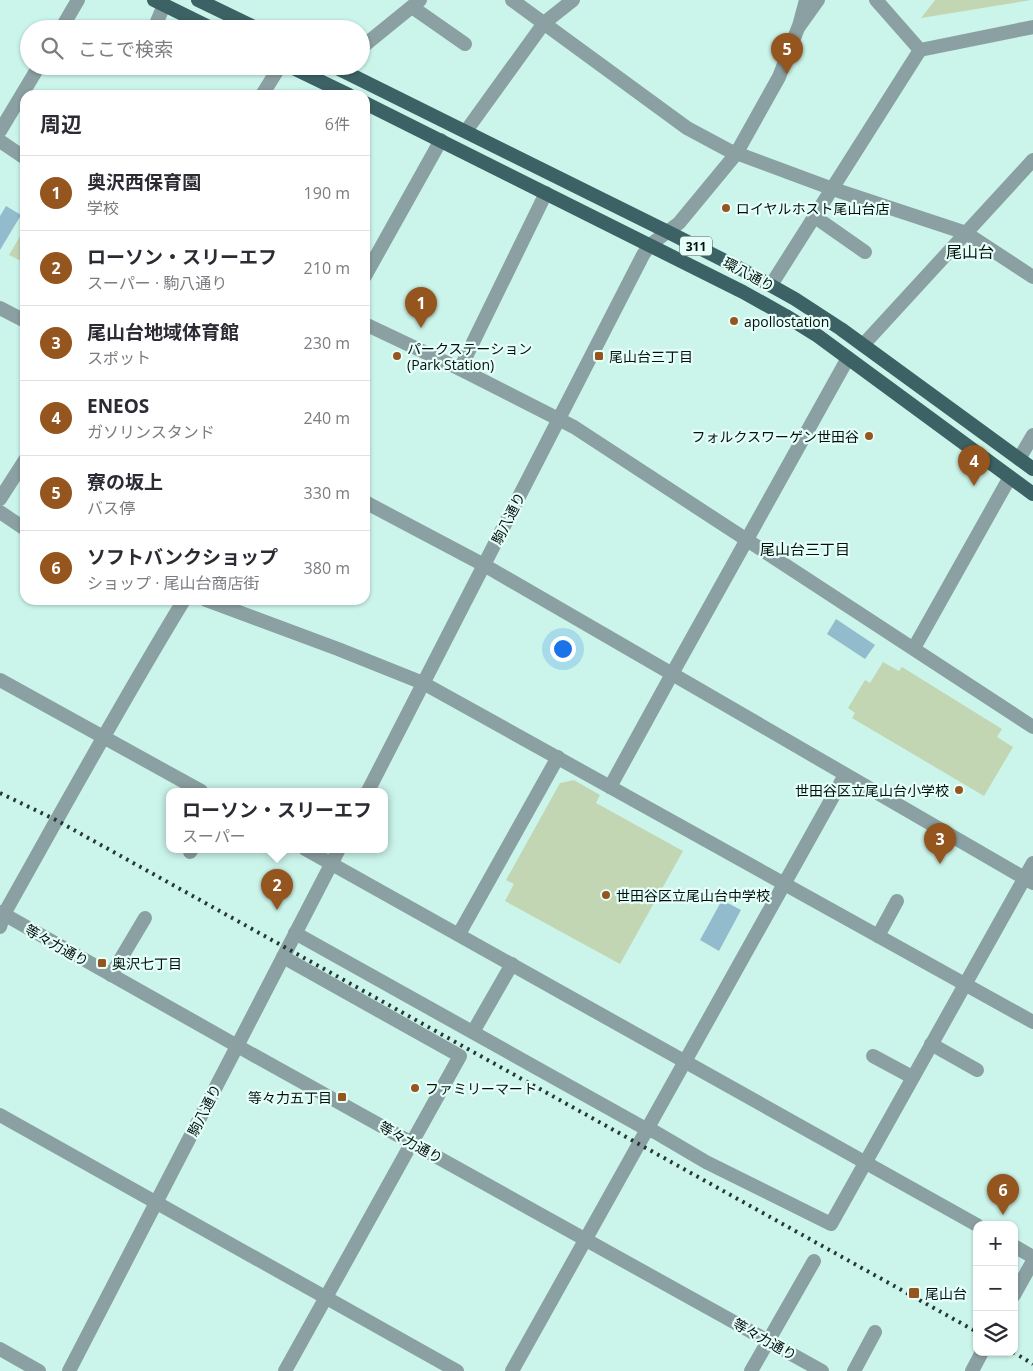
<!DOCTYPE html>
<html lang="ja">
<head>
<meta charset="utf-8">
<style>
  body { margin:0; font-family:"Open Sans","Noto Sans JP",sans-serif; background:#f7f7f7; color:#2b2b33 }
  .controls { position:absolute; right:15px; bottom:15px; display:grid; overflow:hidden; border-radius:10px; box-shadow:0 1px 4px #0004 }
  .controls button { width:45px; height:45px; display:grid; place-items:center; padding:0; border:0; border-bottom:1px solid #e1e1e2; background:#fff; color:#2b2b33; font:25px sans-serif }
  .you { position:absolute; left:562px; top:648px; width:18px; height:18px; margin:-12px; border:4px solid #fff; border-radius:50%; background:#1a73e8; box-shadow:0 0 0 8px #1a73e833 }
  .badge { display:grid; place-items:center; width:32px; height:32px; border-radius:50%; background:#95551f; color:#fff; font-size:16px; font-weight:700 }
  .pin { position:absolute; translate:-50% -41px; filter:drop-shadow(0 1px 2px #0008) }
  .pin::after { content:''; position:absolute; top:26px; width:18px; height:15px; background:inherit; clip-path:polygon(0 0,100% 0,50% 100%) }
  .popup { position:absolute; left:166px; top:788px; width:222px; height:65px; box-sizing:border-box; display:grid; place-content:center; border-radius:10px; background:#fff; filter:drop-shadow(0 1px 4px #0005); font-size:16px; white-space:nowrap; color:#7c7c81 }
  .popup b { font-size:19px; color:#2b2b33 }
  .popup::after { content:''; position:absolute; left:50%; top:100%; margin-left:-10px; border:10px solid transparent; border-top-color:#fff }
  .list { margin:0; padding:0; list-style:none }
  h2 { display:flex; justify-content:space-between; align-items:center; height:65px; margin:0; padding:0 20px; font-size:21px }
  h2 small { font-size:16px; font-weight:400; color:#7c7c81 }
  .list li { display:grid; grid-template-columns:32px 1fr auto; gap:15px; align-items:center; box-sizing:border-box; height:75px; padding:0 20px; border-top:1px solid #e1e1e2 }
  .list b { display:block; font-size:19px; white-space:nowrap }
  .list p { margin:0; font-size:16px; white-space:nowrap; color:#7c7c81 }
  .list em { font-size:16px; font-style:normal; color:#7c7c81 }
  .icon { flex:none; width:28px; height:28px; fill:none; stroke:currentColor; stroke-width:2; stroke-linecap:round; stroke-linejoin:round }
  .map { position:relative; flex:none; width:1033px; height:1371px; overflow:hidden }
  .search { position:absolute; background:#fff; box-shadow:0 1px 4px #0004; left:20px; top:20px; width:350px; height:55px; display:flex; align-items:center; gap:12px; box-sizing:border-box; padding:0 18px; border-radius:28px; color:#7c7c81; font-size:19px }
  .panel { position:absolute; background:#fff; box-shadow:0 1px 4px #0004; left:20px; top:90px; width:350px; height:515px; border-radius:15px }
  .map>svg:first-child { display:block }
  .green { fill:#c3d6b4 }
  .water { fill:#93bbce }
  .lines { fill:none; stroke-linecap:round; stroke-linejoin:round }
  .minor { stroke:#8ba0a2; stroke-width:14 }
  .tertiary { stroke:#8ba0a2; stroke-width:14 }
  .primary { stroke:#3c6265; stroke-width:14 }
  .rail { stroke:#263834; stroke-width:4; stroke-dasharray:2.5 5; stroke-linecap:butt }
  .poi-dot { fill:#95551f; stroke:#e6fef8; stroke-width:2 }
  .labels { text-anchor:middle; dominant-baseline:central; stroke-width:4.5; stroke-linejoin:round; paint-order:stroke }
  .shield { fill:#e6fef8; stroke:#475854; stroke-width:1 }
  .shield-label { font-size:12px; font-weight:bold; fill:#03110e }
  .poi-label { font-size:14px; fill:#03110e; stroke:#e6fef8; text-anchor:start }
  .street-label { font-size:14px; fill:#03110e; stroke:#e6fef8 }
  .neighbourhood-label { font-size:15px; fill:#03110e; stroke:#e6fef8 }
  .quarter-label { font-size:16px; fill:#03110e; stroke:#e6fef8 }
</style>
</head>
<body>
<div class="map">
<svg width="1033" height="1371" viewBox="0 0 1033 1371">
  <rect width="100%" height="100%" fill="#cbf5eb"/>
  <!-- green -->
  <g class="green">
    <polygon points="935,0 1031,0 921,18"/>
    <polygon points="25,228 25,263 9,255"/>
    <polygon points="883,662 899,671 902,667 1002,729 997,737 1013,747 984,796 852,718 855,713 848,708 865,680 870,683"/>
    <polygon points="574,780 600,795 596,803 683,851 620,964 505,901 514,884 506,880 560,783"/>
  </g>
  <!-- water -->
  <g class="water">
    <polygon points="6,206 21,215 0,250 0,216"/>
    <polygon points="836,619 875,645 865,659 827,634"/>
    <polygon points="722,900 741,910 719,951 700,940"/>
  </g>
  <g class="lines">
    <!-- minor -->
    <g class="minor">
      <polyline points="512,0 687,128 728,150 833,189 966,233 1033,277"/>
      <polyline points="876,0 920,50 1033,27"/>
      <polyline points="412,7 465,44"/>
      <polyline points="799,26 806,0"/>
      <polyline points="61,29 78,0"/>
      <polyline points="154,29 164,5"/>
      <polyline points="361,48 420,0"/>
      <polyline points="136,68 138,66"/>
      <polyline points="262,95 280,66"/>
      <polyline points="0,131 39,66"/>
      <polyline points="466,131 544,23 573,0"/>
      <polyline points="0,141 25,158"/>
      <polyline points="815,217 865,252"/>
      <polyline points="365,276 441,140"/>
      <polyline points="771,285 920,50"/>
      <polyline points="0,308 25,321"/>
      <polyline points="365,324 460,369 574,427 1033,727"/>
      <polyline points="863,345 1033,160"/>
      <polyline points="460,369 546,193"/>
      <polyline points="1019,459 1033,435"/>
      <polyline points="0,499 25,460"/>
      <polyline points="365,502 484,565 1033,883"/>
      <polyline points="0,512 25,529"/>
      <polyline points="206,600 338,649 423,683 1033,1022"/>
      <polyline points="914,648 1010,477"/>
      <polyline points="0,680 201,791"/>
      <polyline points="610,787 672,674 848,358"/>
      <polyline points="305,849 977,1225"/>
      <polyline points="190,852 192,849"/>
      <path d="M0,927L4,914C63,809 121,703 184,600"/>
      <polyline points="295,933 646,1129 655,1132 706,1162 831,1224 1033,863"/>
      <polyline points="459,934 558,757"/>
      <polyline points="878,936 897,901"/>
      <polyline points="283,957 460,1056 285,1371"/>
      <polyline points="111,975 145,918"/>
      <polyline points="473,1032 512,964"/>
      <polyline points="931,1044 977,1070"/>
      <polyline points="873,1056 912,1077"/>
      <polyline points="0,1115 457,1371"/>
      <polyline points="1014,1246 1033,1257"/>
      <polyline points="1014,1295 1033,1261"/>
      <polyline points="0,1349 39,1371"/>
      <polyline points="512,1371 845,775"/>
      <polyline points="751,1371 814,1261"/>
      <polyline points="854,1371 875,1332"/>
      <polyline points="972,1371 982,1352"/>
    </g>
    <!-- tertiary -->
    <g class="tertiary">
      <polyline points="368,791 643,255 650,245 679,223 736,154 779,77 798,28 818,0"/>
      <polyline points="0,912 248,1052 822,1371"/>
      <polyline points="69,1371 339,849"/>
    </g>
    <!-- primary -->
    <g class="primary">
      <polyline points="154,0 213,29"/>
      <polyline points="198,0 258,29"/>
      <polyline points="289,66 349,95"/>
      <polyline points="333,66 668,232 743,270 795,299 841,329 1033,469"/>
      <polyline points="365,103 743,292 786,316 818,336 1033,494"/>
    </g>
    <!-- rail -->
    <g class="rail">
      <polyline points="0,793 56,820 977,1332"/>
      <polyline points="1013,1352 1033,1364"/>
    </g>
  </g>
  <!-- markers -->
  <g class="poi-dot">
    <circle cx="726" cy="208" r="5"/>
    <circle cx="734" cy="321" r="5"/>
    <circle cx="397" cy="356" r="5"/>
    <rect x="594" y="351" width="10" height="10" rx="2.5"/>
    <circle cx="869" cy="436" r="5"/>
    <circle cx="959" cy="790" r="5"/>
    <circle cx="606" cy="895" r="5"/>
    <rect x="97" y="958" width="10" height="10" rx="2.5"/>
    <circle cx="415" cy="1088" r="5"/>
    <rect x="337" y="1092" width="10" height="10" rx="2.5"/>
    <rect x="908" y="1287" width="12" height="12" rx="2.5"/>
  </g>
  <g class="labels">
    <!-- shield labels -->
    <rect class="shield" x="680" y="236.5" width="32" height="19" rx="4"/>
    <g class="shield-label">
      <text x="696" y="246">311</text>
    </g>
    <!-- poi labels -->
    <g class="poi-label">
      <text x="736" y="208">ロイヤルホスト尾山台店</text>
      <text x="744" y="321">apollostation</text>
      <text x="407" y="348">パークステーション<tspan x="407" dy="16">(Park Station)</tspan></text>
      <text x="609" y="356">尾山台三丁目</text>
      <text x="859" y="436" text-anchor="end">フォルクスワーゲン世田谷</text>
      <text x="949" y="790" text-anchor="end">世田谷区立尾山台小学校</text>
      <text x="616" y="895">世田谷区立尾山台中学校</text>
      <text x="112" y="963">奥沢七丁目</text>
      <text x="425" y="1088">ファミリーマート</text>
      <text x="332" y="1097" text-anchor="end">等々力五丁目</text>
      <text x="925" y="1293">尾山台</text>
    </g>
    <!-- street labels -->
    <g class="street-label">
      <text transform="translate(749 274) rotate(28)">環八通り</text>
      <text transform="translate(508 518) rotate(-63)">駒八通り</text>
      <text transform="translate(57 945) rotate(29)">等々力通り</text>
      <text transform="translate(204 1110) rotate(-63)">駒八通り</text>
      <text transform="translate(411 1142) rotate(29)">等々力通り</text>
      <text transform="translate(765 1339) rotate(29)">等々力通り</text>
    </g>
    <!-- neighbourhood labels -->
    <g class="neighbourhood-label">
      <text x="805" y="549">尾山台三丁目</text>
    </g>
    <!-- quarter labels -->
    <g class="quarter-label">
      <text x="970" y="252">尾山台</text>
    </g>
  </g>
</svg>
<div class="controls">
<button>+</button>
<button>−</button>
<button><svg class="icon" aria-label="layers" viewBox="0 0 24 24"><path d="M12 4l9 5-9 5-9-5zM3 14l9 5 9-5"/></svg></button>
</div>
<div class="you"></div>
<div class="pin badge" style="left:421px;top:328px">1</div>
<div class="pin badge" style="left:277px;top:910px">2</div>
<div class="popup"><b>ローソン・スリーエフ</b>スーパー</div>
<div class="pin badge" style="left:940px;top:864px">3</div>
<div class="pin badge" style="left:974px;top:486px">4</div>
<div class="pin badge" style="left:787px;top:74px">5</div>
<div class="pin badge" style="left:1003px;top:1215px">6</div>
<div class="search"><svg class="icon" aria-label="search" viewBox="0 0 24 24"><circle cx="10" cy="10" r="6"/><path d="M15 15l6 6"/></svg>ここで検索</div>
<section class="panel">
<h2>周辺<small>6件</small></h2>
<ul class="list">
<li><span class="badge">1</span><div><b>奥沢西保育園</b><p>学校</p></div><em>190 m</em></li>
<li><span class="badge">2</span><div><b>ローソン・スリーエフ</b><p>スーパー · 駒八通り</p></div><em>210 m</em></li>
<li><span class="badge">3</span><div><b>尾山台地域体育館</b><p>スポット</p></div><em>230 m</em></li>
<li><span class="badge">4</span><div><b>ENEOS</b><p>ガソリンスタンド</p></div><em>240 m</em></li>
<li><span class="badge">5</span><div><b>寮の坂上</b><p>バス停</p></div><em>330 m</em></li>
<li><span class="badge">6</span><div><b>ソフトバンクショップ</b><p>ショップ · 尾山台商店街</p></div><em>380 m</em></li>
</ul>
</section>
</div>
</body>
</html>
